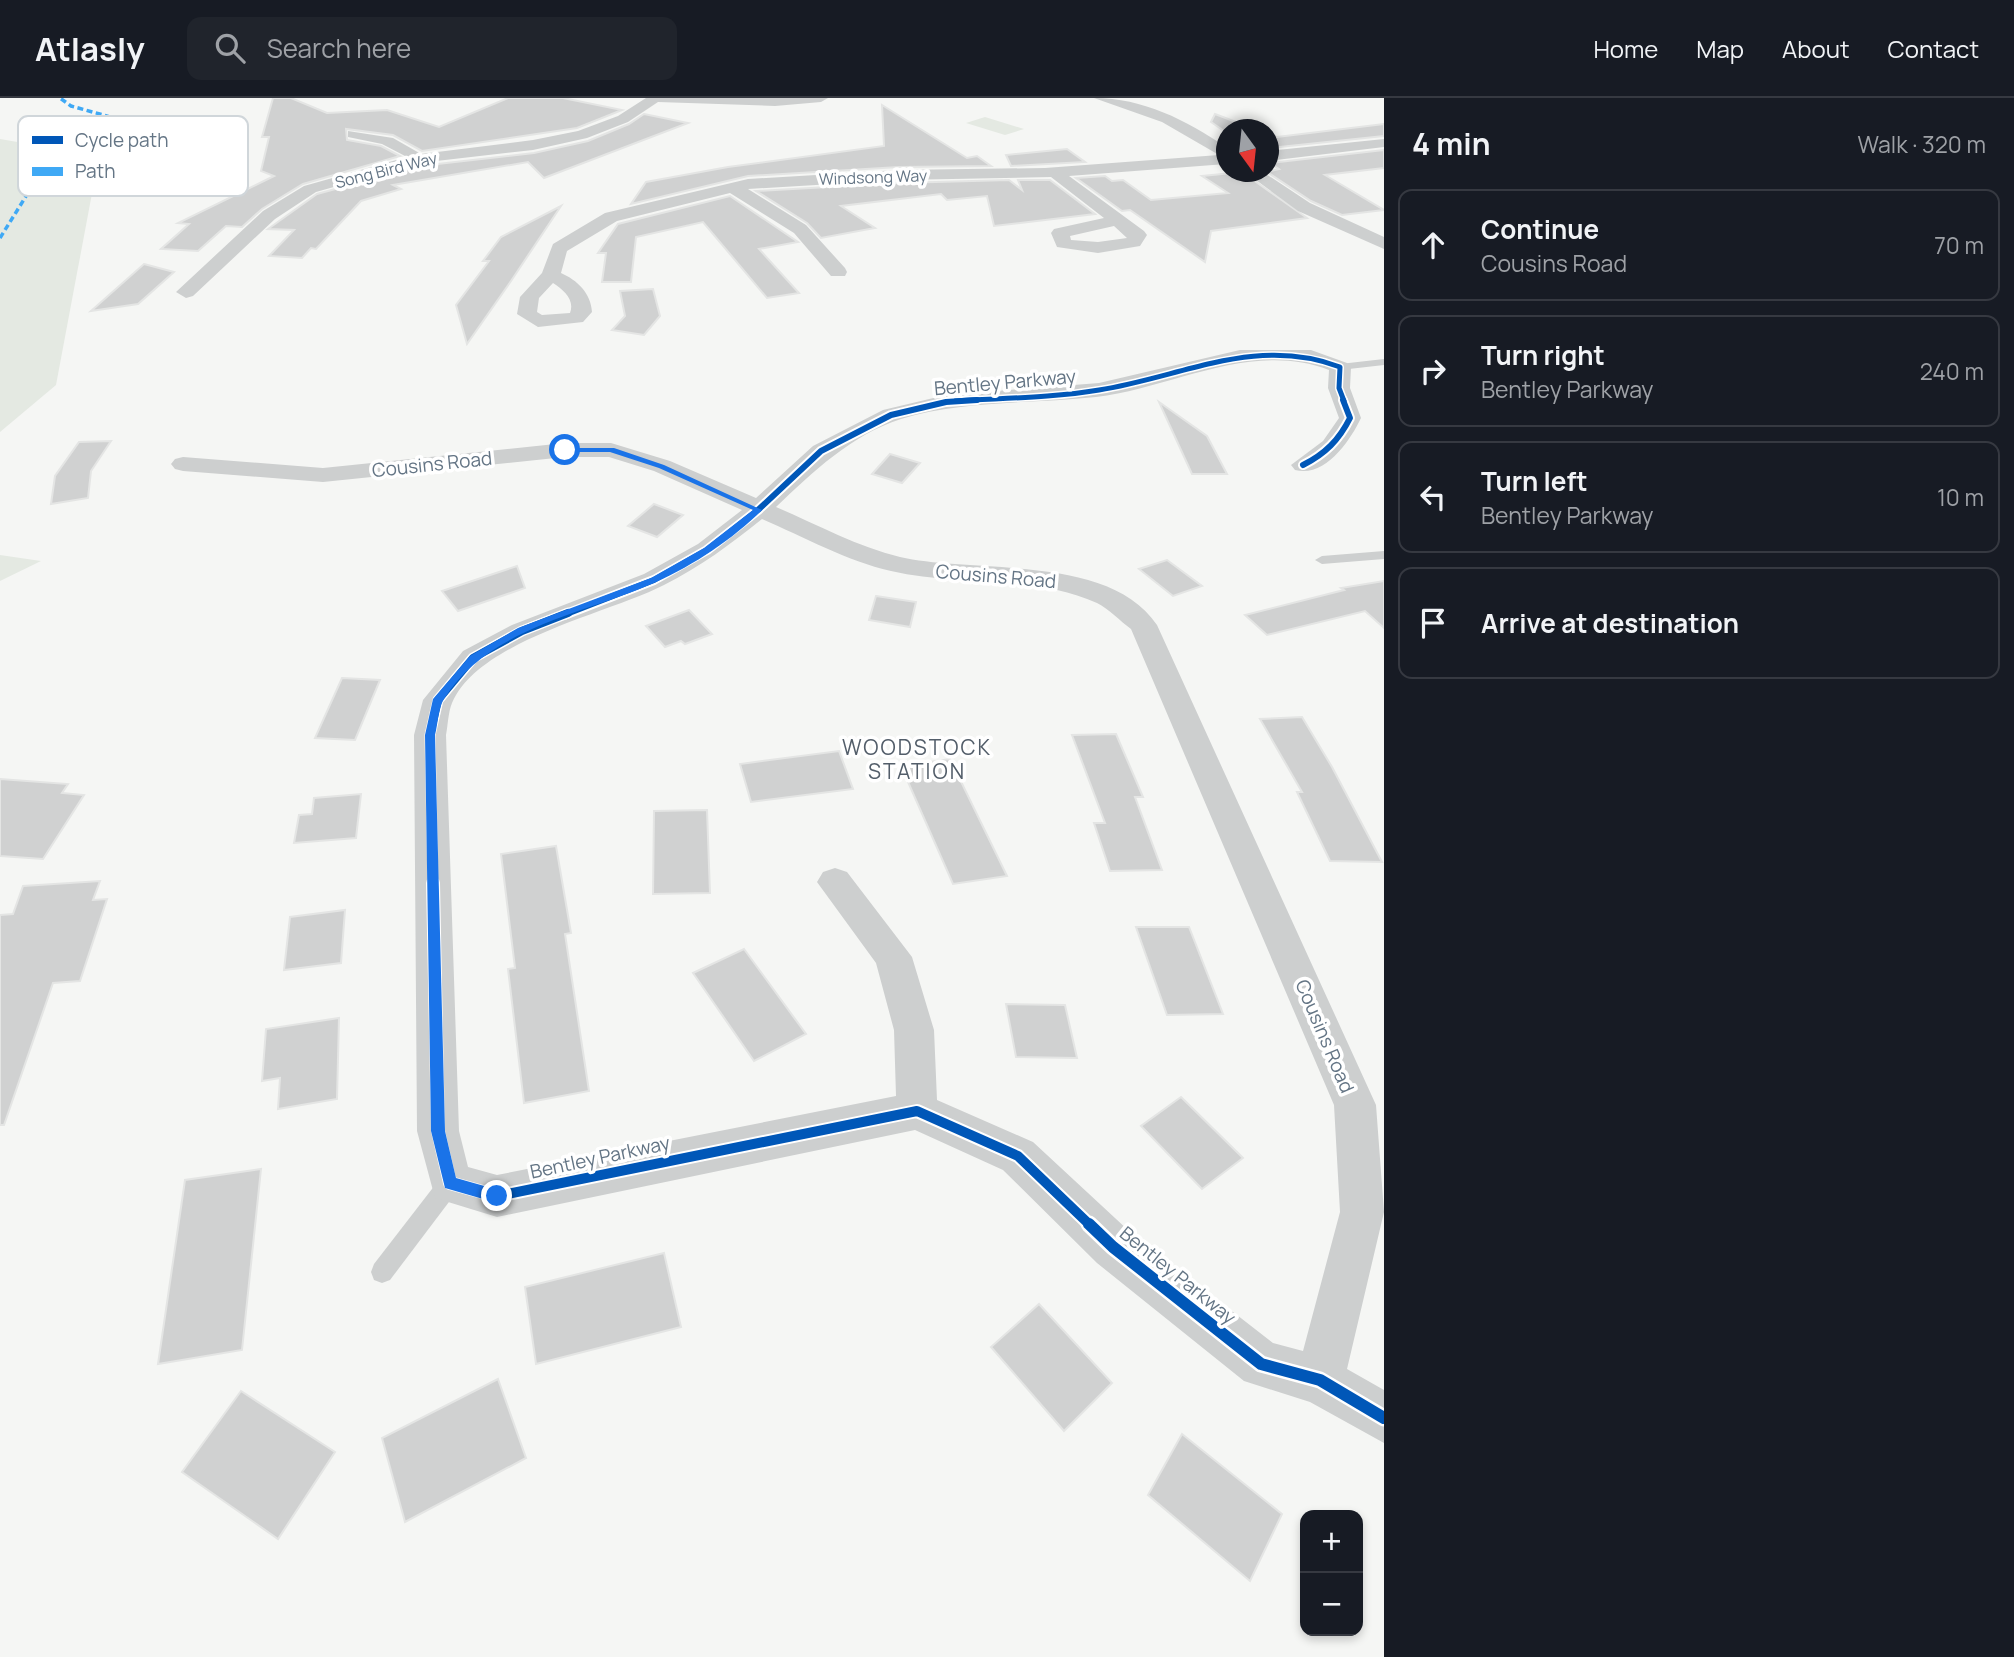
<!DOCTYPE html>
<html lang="en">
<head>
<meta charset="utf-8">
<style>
  body { margin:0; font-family:Manrope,sans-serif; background:#20242c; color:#f1f3f6 }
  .controls { position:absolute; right:21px; bottom:21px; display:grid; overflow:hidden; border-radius:14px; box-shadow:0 4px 10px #0003 }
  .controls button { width:63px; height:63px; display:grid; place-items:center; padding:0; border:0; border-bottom:2px solid #363941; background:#171b24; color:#f1f3f6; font:35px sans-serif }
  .compass { position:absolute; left:1216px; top:21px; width:63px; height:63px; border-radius:50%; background:#171b24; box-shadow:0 4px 10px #0003; rotate:165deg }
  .stop { position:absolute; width:21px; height:21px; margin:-16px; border:5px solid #1a73e8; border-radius:50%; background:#fff }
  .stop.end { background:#1a73e8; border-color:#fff; box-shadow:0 2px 7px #0008 }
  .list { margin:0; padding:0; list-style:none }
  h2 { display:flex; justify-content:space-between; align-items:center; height:91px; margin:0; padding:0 28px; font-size:30px }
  h2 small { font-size:23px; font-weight:400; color:#9ea1a6 }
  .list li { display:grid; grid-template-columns:46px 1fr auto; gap:21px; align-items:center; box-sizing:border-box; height:112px; margin:0 14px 14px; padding:0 14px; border:2px solid #363941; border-radius:14px }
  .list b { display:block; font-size:26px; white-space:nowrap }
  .list p { margin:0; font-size:23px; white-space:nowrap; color:#9ea1a6 }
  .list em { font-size:23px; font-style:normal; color:#9ea1a6 }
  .icon { flex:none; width:38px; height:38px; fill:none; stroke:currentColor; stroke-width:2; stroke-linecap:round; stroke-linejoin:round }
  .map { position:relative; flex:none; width:1384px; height:1559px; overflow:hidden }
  header { display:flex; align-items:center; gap:42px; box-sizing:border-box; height:98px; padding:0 35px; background:#171b24; border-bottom:2px solid #363941 }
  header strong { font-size:33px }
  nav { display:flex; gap:38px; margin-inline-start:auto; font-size:24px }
  .search { width:490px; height:63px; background:#20242c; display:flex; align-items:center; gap:18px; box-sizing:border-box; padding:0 24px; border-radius:14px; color:#9ea1a6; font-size:26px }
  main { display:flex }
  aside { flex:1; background:#171b24 }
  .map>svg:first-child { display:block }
  .green { fill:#e4e9e2 }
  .building { fill:#d0d1d1; stroke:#e4e5e4; stroke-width:2 }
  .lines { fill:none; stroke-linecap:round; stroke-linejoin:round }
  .service { fill:#cdcfcf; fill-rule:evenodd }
  .minor { fill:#cdcfcf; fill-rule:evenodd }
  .quiet { stroke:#3fa9f5; stroke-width:3.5; stroke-dasharray:6 3.5; stroke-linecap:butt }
  .cycleway-far4-casing { stroke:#fff; stroke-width:8 }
  .cycleway-far3-casing { stroke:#fff; stroke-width:10 }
  .cycleway-far2-casing { stroke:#fff; stroke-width:11 }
  .cycleway-far1-casing { stroke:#fff; stroke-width:14 }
  .cycleway-casing { stroke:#fff; stroke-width:17 }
  .cycleway-far4 { stroke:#0057b8; stroke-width:5 }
  .cycleway-far3 { stroke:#0057b8; stroke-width:6 }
  .cycleway-far2 { stroke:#0057b8; stroke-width:8 }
  .cycleway-far1 { stroke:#0057b8; stroke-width:10 }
  .cycleway { stroke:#0057b8; stroke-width:12 }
  .route { fill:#1a73e8 }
  .labels { text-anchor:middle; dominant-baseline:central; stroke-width:7; stroke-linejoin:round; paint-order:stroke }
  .far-street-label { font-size:16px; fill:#647585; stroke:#fff }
  .street-label { font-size:19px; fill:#647585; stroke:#fff }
  .neighbourhood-label { font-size:21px; letter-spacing:2px; fill:#535e6a; stroke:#fff }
  .key { fill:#fff; stroke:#d0d6da; stroke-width:2 }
  .key-label { font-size:19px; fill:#647585 }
</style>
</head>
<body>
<header>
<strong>Atlasly</strong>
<div class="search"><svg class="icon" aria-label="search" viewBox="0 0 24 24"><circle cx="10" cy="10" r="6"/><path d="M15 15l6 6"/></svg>Search here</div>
<nav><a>Home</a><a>Map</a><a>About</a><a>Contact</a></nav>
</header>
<main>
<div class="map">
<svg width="1384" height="1559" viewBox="0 0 1384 1559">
  <rect width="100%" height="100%" fill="#f5f6f4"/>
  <!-- green -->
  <g class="green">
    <polygon points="985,19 1024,31 1005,37 966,25"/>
    <polygon points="0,41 99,58 56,287 0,334"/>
    <polygon points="0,457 41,463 0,483"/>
  </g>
  <!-- building -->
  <g class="building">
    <polygon points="273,0 291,0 327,15 387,12 439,29 508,0 563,0 622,12 577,30 422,53 393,37 346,31 347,42 381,48 400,58 303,86 262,111 242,129 226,128 198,153 161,151 189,126 178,125 274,78 261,73 269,39 262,39"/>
    <polygon points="882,7 967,60 977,58 991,68 899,69 748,78 631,106 646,84 728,69 884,48"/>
    <polygon points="644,16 688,25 544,80 528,64 393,87 401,91 361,103 316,151 311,150 302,160 269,158 294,132 268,131 317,96 420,68 534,55 588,43 629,26"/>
    <polygon points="1215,16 1257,32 1227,32 1227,35 1211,24"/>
    <polygon points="1384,26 1384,38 1269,50 1269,36 1277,39"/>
    <polygon points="1067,51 1085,64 1011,68 1006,57"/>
    <polygon points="1384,52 1384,70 1325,77 1384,112 1342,117 1311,103 1267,74 1279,71 1270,65"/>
    <polygon points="1242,74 1307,120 1211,133 1205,164 1130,112 1122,113 1076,80 1105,78 1112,83 1123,82 1151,102 1228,95 1202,78"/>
    <polygon points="1009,82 1022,92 1018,82 1050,82 1095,116 994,128 987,98 947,102 941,96 841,108 875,130 821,140 807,125 756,93 899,85"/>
    <polygon points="730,98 798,144 759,151 799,195 767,200 703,124 636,139 631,184 602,184 606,155 598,155 618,126"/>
    <polygon points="561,108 511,183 467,246 456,207 489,163 483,163 501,139"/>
    <polygon points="144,166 174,174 138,206 91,213"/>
    <polygon points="653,191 660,218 644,237 612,232 625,218 620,193"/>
    <polygon points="1159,304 1207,338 1227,376 1192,376"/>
    <polygon points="111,343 91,373 88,400 51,406 55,378 79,344"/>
    <polygon points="890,356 920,365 902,385 872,376"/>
    <polygon points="654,406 683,417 657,439 628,428"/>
    <polygon points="1167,462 1202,488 1173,498 1139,471"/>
    <polygon points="517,468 525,490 458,513 442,493"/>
    <polygon points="1384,483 1384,530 1365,513 1267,537 1245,517 1344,492 1341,490"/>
    <polygon points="876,498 916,504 910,529 869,522"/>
    <polygon points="689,512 712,536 685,546 681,543 665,549 646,528"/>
    <polygon points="342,580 380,582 355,642 315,640"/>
    <polygon points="1302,619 1332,669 1382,764 1330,763 1297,694 1302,694 1260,621"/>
    <polygon points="1116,636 1143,699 1135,699 1162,772 1110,773 1094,725 1105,725 1072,637"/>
    <polygon points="839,653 853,691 751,704 740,666"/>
    <polygon points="950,661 1007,778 953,786 901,668"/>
    <polygon points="0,681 68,686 62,695 84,697 43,761 0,758"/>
    <polygon points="361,696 356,740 294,745 299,717 312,716 314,700"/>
    <polygon points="707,712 710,795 653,796 654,713"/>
    <polygon points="556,748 571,835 565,836 589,993 524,1005 508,871 515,870 501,756"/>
    <polygon points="100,783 93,802 107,801 80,883 53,885 4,1027 0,1027 0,817 13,816 23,788"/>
    <polygon points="345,812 341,865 284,872 290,819"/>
    <polygon points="1136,829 1189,829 1223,916 1167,917"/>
    <polygon points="744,851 806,936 754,963 693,875"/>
    <polygon points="1006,906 1065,907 1077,960 1016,959"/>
    <polygon points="339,920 337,1001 278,1011 280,980 262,983 266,931"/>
    <polygon points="1181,999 1243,1060 1202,1091 1141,1028"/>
    <polygon points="261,1071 242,1252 158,1266 185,1082"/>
    <polygon points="664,1155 681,1229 536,1266 525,1189"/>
    <polygon points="1039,1206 1112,1285 1064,1333 991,1249"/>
    <polygon points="498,1281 526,1360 405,1424 382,1340"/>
    <polygon points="241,1293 335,1354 278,1441 182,1374"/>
    <polygon points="1182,1336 1282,1416 1250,1483 1148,1397"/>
  </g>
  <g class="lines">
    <!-- service -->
    <g class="service">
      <polygon points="1384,261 1384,267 1340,272 1335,269 1340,266"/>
      <polygon points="1384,453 1384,461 1322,466 1315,462 1322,458"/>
      <polygon points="450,1075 458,1078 461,1085 458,1092 390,1182 382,1185 374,1182 371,1174 374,1166 442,1078"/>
    </g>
    <!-- minor -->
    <g class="minor">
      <polygon points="646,0 828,0 821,4 775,8 658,4 628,24 587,40 533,52 419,65 316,94 275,121 193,198 186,200 176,194 263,113 304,88 407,59 382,46 348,39 348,33 393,40 421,56 533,42 578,33 618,18"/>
      <path d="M1094,0C1143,0 1186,22 1226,49V66L1069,78L1144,133L1147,137L1140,148L1098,155L1057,149L1051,135L1054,131L1104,120L1051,79L899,82L748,91L806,127L845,170L847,174L845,178H831L794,135L730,95L617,123L567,153L561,175C577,182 591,195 592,214L583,224L538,229L517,216L520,199L542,175L553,146L605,115L748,81L899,72L1045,70L1219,57L1162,24ZM1114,128L1127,140L1098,144L1071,142L1070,138ZM553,185C564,192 575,202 570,215L542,217L537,214L539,200Z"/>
      <polygon points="1384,41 1384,49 1268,63 1268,53"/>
      <polygon points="1245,74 1263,74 1310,105 1384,139 1384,151 1298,113"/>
      <path d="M1240,252H1311L1347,265L1351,269L1350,290L1361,320C1350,343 1325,380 1295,372L1291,367L1323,343L1339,320L1328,290L1329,272C1251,242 1173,290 1096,299C1031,306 963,302 901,321C851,337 813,374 776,409C816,426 858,449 900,459C973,476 1109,455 1157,527L1376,1007L1384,1114L1347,1271L1384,1292V1345L1310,1304L1244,1283L1097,1165L1003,1072L915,1032L497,1119L435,1100L417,1033L414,637L423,602L463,553L512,527L644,476L698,446L742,412L654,373L609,359H565L323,384L183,373L175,371L171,366L175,361L183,359L323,370L565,345H611L670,363L756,400L813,348L883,312L946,297L1099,285ZM762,421C804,439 847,463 891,473C960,489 1032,476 1097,505C1109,511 1120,523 1131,531L1334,1007L1340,1114L1303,1253L1273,1245L1129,1133L1033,1044L937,1002L934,932L912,859L847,774L835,770L823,774L817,784L876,865L894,932L896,998L497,1077L468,1069L459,1033L446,637C448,627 448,615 452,605C479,542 607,516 664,487C700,469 731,446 762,421Z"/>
    </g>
    <!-- quiet -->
    <polyline class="quiet" points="0,140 28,95 120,29 114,20 71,8 60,0"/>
    <defs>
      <path id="cycleway-far4" d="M955,303C1002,300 1052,300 1099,292C1182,279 1256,237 1340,269L1339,290L1344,303"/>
      <g id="cycleway-far3">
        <path d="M1303,367C1325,356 1339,342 1350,320L1343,302"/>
        <polyline points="564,517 654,482 707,452 758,412 821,353 891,317 946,304 977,302"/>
      </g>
      <polyline id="cycleway-far2" points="433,787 430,637 438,602 473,560 522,533 568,515"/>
      <polyline id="cycleway-far1" points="433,785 438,1033 450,1085 497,1098 917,1013 1018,1058 1091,1128"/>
      <polyline id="cycleway" points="1089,1126 1113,1149 1261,1266 1320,1282 1384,1320"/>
    </defs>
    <!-- cycleway-far4 casing -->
    <use href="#cycleway-far4" class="cycleway-far4-casing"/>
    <!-- cycleway-far3 casing -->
    <use href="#cycleway-far3" class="cycleway-far3-casing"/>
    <!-- cycleway-far2 casing -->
    <use href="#cycleway-far2" class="cycleway-far2-casing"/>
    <!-- cycleway-far1 casing -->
    <use href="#cycleway-far1" class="cycleway-far1-casing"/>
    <!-- cycleway casing -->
    <use href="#cycleway" class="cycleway-casing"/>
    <!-- cycleway-far4 -->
    <use href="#cycleway-far4" class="cycleway-far4"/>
    <!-- cycleway-far3 -->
    <use href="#cycleway-far3" class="cycleway-far3"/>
    <!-- cycleway-far2 -->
    <use href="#cycleway-far2" class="cycleway-far2"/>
    <!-- cycleway-far1 -->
    <use href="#cycleway-far1" class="cycleway-far1"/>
    <!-- cycleway -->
    <use href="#cycleway" class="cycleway"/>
  </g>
  <!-- route -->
  <path class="route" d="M562,350H614L664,367L762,412C733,441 694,467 656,484C585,516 489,529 444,601C438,610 438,626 435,637L445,1033L456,1080L502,1093L504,1098L497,1105L445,1090L431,1033L425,637L433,601L470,558L518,530L651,480L704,450L753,412L659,370L610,354H565Z"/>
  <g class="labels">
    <!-- far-street labels -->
    <g class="far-street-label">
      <text transform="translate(386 72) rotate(-14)">Song Bird Way</text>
      <text transform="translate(873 79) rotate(-2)">Windsong Way</text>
    </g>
    <!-- street labels -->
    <g class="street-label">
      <text transform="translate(1005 284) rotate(-5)">Bentley Parkway</text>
      <text transform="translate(432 366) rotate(-6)">Cousins Road</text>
      <text transform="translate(996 478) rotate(5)">Cousins Road</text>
      <text transform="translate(1325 938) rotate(67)">Cousins Road</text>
      <text transform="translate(600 1059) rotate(-12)">Bentley Parkway</text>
      <text transform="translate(1178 1177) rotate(39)">Bentley Parkway</text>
    </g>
    <!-- neighbourhood labels -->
    <g class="neighbourhood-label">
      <text x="917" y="649">WOODSTOCK<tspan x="917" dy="24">STATION</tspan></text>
    </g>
  </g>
  <!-- legend -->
  <rect x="18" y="18" width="230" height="80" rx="10" class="key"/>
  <rect x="32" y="38" width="31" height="8" fill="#0057b8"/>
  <rect x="32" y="69" width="31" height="9" fill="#3fa9f5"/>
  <g class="key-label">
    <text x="75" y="49">Cycle path</text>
    <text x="75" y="80">Path</text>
  </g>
</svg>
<div class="controls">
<button>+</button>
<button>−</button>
</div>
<svg class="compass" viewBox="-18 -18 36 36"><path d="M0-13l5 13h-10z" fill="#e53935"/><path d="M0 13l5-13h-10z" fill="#9ea1a6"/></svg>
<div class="stop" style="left:565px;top:352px"></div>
<div class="stop end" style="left:497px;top:1098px"></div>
</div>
<aside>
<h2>4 min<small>Walk · 320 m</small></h2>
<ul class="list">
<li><svg class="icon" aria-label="ahead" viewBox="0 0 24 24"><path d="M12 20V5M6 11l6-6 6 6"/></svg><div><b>Continue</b><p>Cousins Road</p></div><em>70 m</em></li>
<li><svg class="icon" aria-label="right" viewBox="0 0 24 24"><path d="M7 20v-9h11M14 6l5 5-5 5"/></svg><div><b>Turn right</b><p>Bentley Parkway</p></div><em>240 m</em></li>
<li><svg class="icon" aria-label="left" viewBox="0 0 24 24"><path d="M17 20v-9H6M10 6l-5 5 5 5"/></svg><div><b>Turn left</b><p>Bentley Parkway</p></div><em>10 m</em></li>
<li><svg class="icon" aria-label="arrive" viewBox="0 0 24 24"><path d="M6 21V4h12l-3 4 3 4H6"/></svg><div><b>Arrive at destination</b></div></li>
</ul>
</aside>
</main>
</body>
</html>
